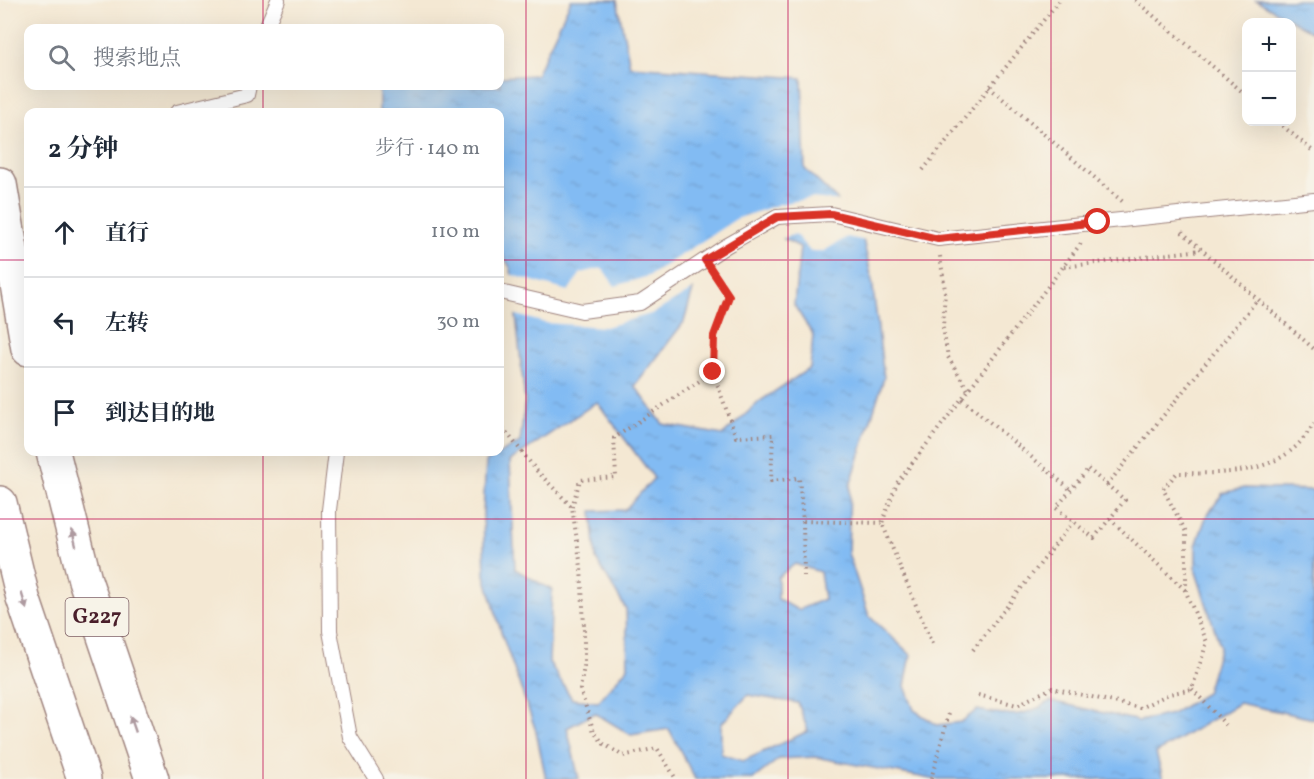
<!DOCTYPE html>
<html lang="zh">
<head>
<meta charset="utf-8">
<style>
  body { margin:0; font-family:Vollkorn,"Noto Serif SC",serif; background:#f6f6f7; color:#1f2937 }
  .controls { position:absolute; right:18px; top:18px; display:grid; overflow:hidden; border-radius:12px; box-shadow:0 6px 24px #0002 }
  .controls button { width:54px; height:54px; display:grid; place-items:center; padding:0; border:0; border-bottom:2px solid #e0e1e3; background:#fff; color:#1f2937; font:30px sans-serif }
  .stop { position:absolute; width:18px; height:18px; margin:-14px; border:4px solid #d93025; border-radius:50%; background:#fff }
  .stop.end { background:#d93025; border-color:#fff; box-shadow:0 2px 6px #0008 }
  .list { margin:0; padding:0; list-style:none }
  h2 { display:flex; justify-content:space-between; align-items:center; height:78px; margin:0; padding:0 24px; font-size:26px }
  h2 small { font-size:20px; font-weight:400; color:#747a83 }
  .list li { display:grid; grid-template-columns:39px 1fr auto; gap:18px; align-items:center; box-sizing:border-box; height:90px; padding:0 24px; border-top:2px solid #e0e1e3 }
  .list b { display:block; font-size:22px; white-space:nowrap }
  .list em { font-size:20px; font-style:normal; color:#747a83 }
  .icon { flex:none; width:33px; height:33px; fill:none; stroke:currentColor; stroke-width:2; stroke-linecap:round; stroke-linejoin:round }
  .map { position:relative; flex:none; width:1314px; height:779px; overflow:hidden }
  .search { position:absolute; background:#fff; box-shadow:0 6px 24px #0002; left:24px; top:24px; width:480px; height:66px; display:flex; align-items:center; gap:15px; box-sizing:border-box; padding:0 21px; border-radius:12px; color:#747a83; font-size:22px }
  .panel { position:absolute; background:#fff; box-shadow:0 6px 24px #0002; left:24px; top:108px; width:480px; height:348px; border-radius:12px }
  .map>svg:first-child { display:block }
  .water { fill:url(#water-ripples); stroke:#666d8f; stroke-width:1.5; fill-rule:evenodd }
  .pier { fill:#f4e8d3 }
  .lines { fill:none; stroke-linecap:round; stroke-linejoin:round }
  .service-casing { stroke:#9f847f; stroke-width:16 }
  .trunk-casing { stroke:#9f847f; stroke-width:36 }
  .path { stroke:#9f847f; stroke-width:4; stroke-dasharray:1.5 4.5; stroke-linecap:butt }
  .service { stroke:#fff; stroke-width:14 }
  .trunk { stroke:#fff; stroke-width:33 }
  .oneway { fill:#ae9aa0 }
  .route { stroke:#d93025; stroke-width:8 }
  .grid { fill:none; stroke:#c2185b; stroke-width:1.5; stroke-opacity:0.55 }
  .labels { text-anchor:middle; dominant-baseline:central; stroke-width:4.5; stroke-linejoin:round; paint-order:stroke }
  .shield { fill:#f7f3e8; stroke:#7e5f64; stroke-width:1.5 }
  .shield-label { font-size:22px; font-weight:bold; fill:#4a1f2b }
</style>
</head>
<body>
<div class="map">
<svg width="1314" height="779" viewBox="0 0 1314 779">
  <defs>
    <pattern id="water-ripples" width="26" height="14" patternUnits="userSpaceOnUse" patternTransform="scale(1.5)"><rect width="26" height="14" fill="#82bbf3"/><path d="M2 4q2-2 4 0t4 0M15 11q2-2 4 0t4 0" fill="none" stroke="#72a0d0"/></pattern>
  </defs>
  <rect width="100%" height="100%" fill="#f7f3e8"/>
  <filter id="ink" filterUnits="userSpaceOnUse"><feTurbulence type="fractalNoise" baseFrequency=".0167" numOctaves="2"/><feDisplacementMap in="SourceGraphic" scale="12" xChannelSelector="R" yChannelSelector="G"/><feConvolveMatrix kernelMatrix="1 2 1 2 8 2 1 2 1" color-interpolation-filters="sRGB"/></filter>
  <filter id="wash" filterUnits="userSpaceOnUse"><feTurbulence type="fractalNoise" baseFrequency=".008" numOctaves="4" result="noise"/><feDisplacementMap in="SourceGraphic" scale="24" xChannelSelector="R" yChannelSelector="G"/><feGaussianBlur stdDeviation="1.35" result="paint"/><feColorMatrix in="noise" values="0 0 0 0 0 0 0 0 0 0 0 0 0 0 0 0 0 1.4 0 .05"/><feComposite in="paint" operator="in"/></filter>
  <g filter="url(#wash)">
    <rect width="100%" height="100%" fill="#f4e8d3"/>
    <!-- water -->
    <g class="water">
      <path d="M571,0H617L630,66L802,78L805,169L859,221L872,280L884,378L850,486L848,553L869,616L911,655L905,686L914,710L937,725L961,722L977,710C1010,716 1020,719 1051,701L1139,721L1172,714L1206,693L1220,646L1196,572V546L1206,517L1223,493L1244,488L1314,490V719L1239,703L1156,753L1163,779H932L815,757L779,759L753,779H695L669,729L631,735L595,713L567,728L579,779H546L536,731L502,635L485,575L483,513L486,462L520,442L525,401L511,269L500,250V112H379V86H500V77L536,75ZM751,222L800,247L794,305L813,335L810,368L760,401L723,435L663,424L635,386L684,322L705,247ZM597,402L654,478L625,510L592,511L596,559L626,609L628,667L598,702L572,699L549,662L552,590L515,569L510,461ZM795,564L820,572L824,599L798,610L778,599V577ZM748,695L798,703L808,731L743,761L721,754V724Z"/>
      <polygon points="1256,0 1314,0 1314,33"/>
    </g>
    <!-- pier -->
    <polygon class="pier" points="811,198 842,201 861,220 866,241 847,237 824,251 810,251 795,234 779,240 751,225 707,249 697,287 654,313 605,327 545,323 513,314 509,274 568,291 581,273 602,268 615,286 649,276 736,219 780,204"/>
  </g>
  <g filter="url(#ink)">
    <g class="lines">
      <defs>
        <g id="service">
          <polyline points="266,28 278,0"/>
          <polyline points="177,112 247,95 249,86"/>
          <polyline points="500,292 582,311 640,303 726,246 777,217 831,214 938,239 1314,200"/>
          <polyline points="336,452 329,510 330,631 350,737 376,779"/>
        </g>
        <g id="trunk">
          <polyline points="0,184 28,349"/>
          <polyline points="53,452 85,580 152,779"/>
          <polyline points="0,503 23,598 84,779"/>
        </g>
      </defs>
      <!-- service casing -->
      <use href="#service" class="service-casing"/>
      <!-- trunk casing -->
      <use href="#trunk" class="trunk-casing"/>
      <!-- path -->
      <g class="path">
        <polyline points="1135,0 1246,95"/>
        <polyline points="989,87 1123,202"/>
        <polyline points="1278,122 1314,152"/>
        <polyline points="923,170 1059,1"/>
        <polyline points="1182,232 1314,349"/>
        <polyline points="940,256 945,290 943,328 948,357 968,390"/>
        <polyline points="1064,267 1201,250"/>
        <polyline points="714,273 729,296 714,336 713,372 736,437 773,435 771,481 799,478 803,521 882,523"/>
        <polyline points="962,399 1071,490"/>
        <polyline points="503,428 537,471 572,507 581,567 584,626 584,666 580,689 594,732 604,744 623,756 657,748 676,779"/>
        <polygon points="1088,469 1125,500 1094,538 1056,508"/>
        <polyline points="1107,485 1258,299"/>
        <polyline points="572,507 580,480 616,477 614,438 713,372"/>
        <polyline points="1110,519 1186,591"/>
        <polyline points="803,521 804,576"/>
        <polyline points="932,644 882,523 897,483 1082,242"/>
        <polyline points="973,650 1073,522"/>
        <polyline points="1192,689 1226,725"/>
        <path d="M978,695L1017,705L1052,688L1140,708L1169,694L1192,689L1207,642L1186,592V532L1163,489L1177,473C1215,474 1262,475 1293,449C1301,443 1308,432 1314,424"/>
        <polyline points="931,779 950,710"/>
      </g>
      <!-- service -->
      <use href="#service" class="service"/>
      <!-- trunk -->
      <use href="#trunk" class="trunk"/>
    </g>
    <!-- one-way arrows -->
    <defs><path id="oneway-solid" d="M-6-.8H1V-3.2L6.5 0L1 3.2V.8H-6Z" transform="scale(1.5)"/></defs>
    <g class="oneway">
      <use href="#oneway-solid" transform="translate(74 538) rotate(-104)"/>
      <use href="#oneway-solid" transform="translate(24 601) rotate(73)"/>
      <use href="#oneway-solid" transform="translate(133 724) rotate(-109)"/>
    </g>
  </g>
  <g class="lines" filter="url(#ink)">
    <!-- route -->
    <polyline class="route" points="713,372 714,336 729,296 705,260 777,217 831,214 938,239 1098,222"/>
  </g>
  <!-- grid -->
  <path class="grid" d="M263,0V28M526,0V779M788,0V779M1051,0V779M263,86V112M0,260H28M500,260H1314M263,452V779M0,519H1314"/>
  <g class="labels">
    <!-- shield labels -->
    <rect class="shield" x="65.5" y="598" width="63" height="38" rx="4.5"/>
    <g class="shield-label">
      <text x="97" y="617">G227</text>
    </g>
  </g>
</svg>
<div class="controls">
<button>+</button>
<button>−</button>
</div>
<div class="stop" style="left:1098px;top:222px"></div>
<div class="stop end" style="left:713px;top:372px"></div>
<div class="search"><svg class="icon" aria-label="search" viewBox="0 0 24 24"><circle cx="10" cy="10" r="6"/><path d="M15 15l6 6"/></svg>搜索地点</div>
<section class="panel">
<h2>2 分钟<small>步行 · 140 m</small></h2>
<ul class="list">
<li><svg class="icon" aria-label="ahead" viewBox="0 0 24 24"><path d="M12 20V5M6 11l6-6 6 6"/></svg><div><b>直行</b></div><em>110 m</em></li>
<li><svg class="icon" aria-label="left" viewBox="0 0 24 24"><path d="M17 20v-9H6M10 6l-5 5 5 5"/></svg><div><b>左转</b></div><em>30 m</em></li>
<li><svg class="icon" aria-label="arrive" viewBox="0 0 24 24"><path d="M6 21V4h12l-3 4 3 4H6"/></svg><div><b>到达目的地</b></div></li>
</ul>
</section>
</div>
</body>
</html>
